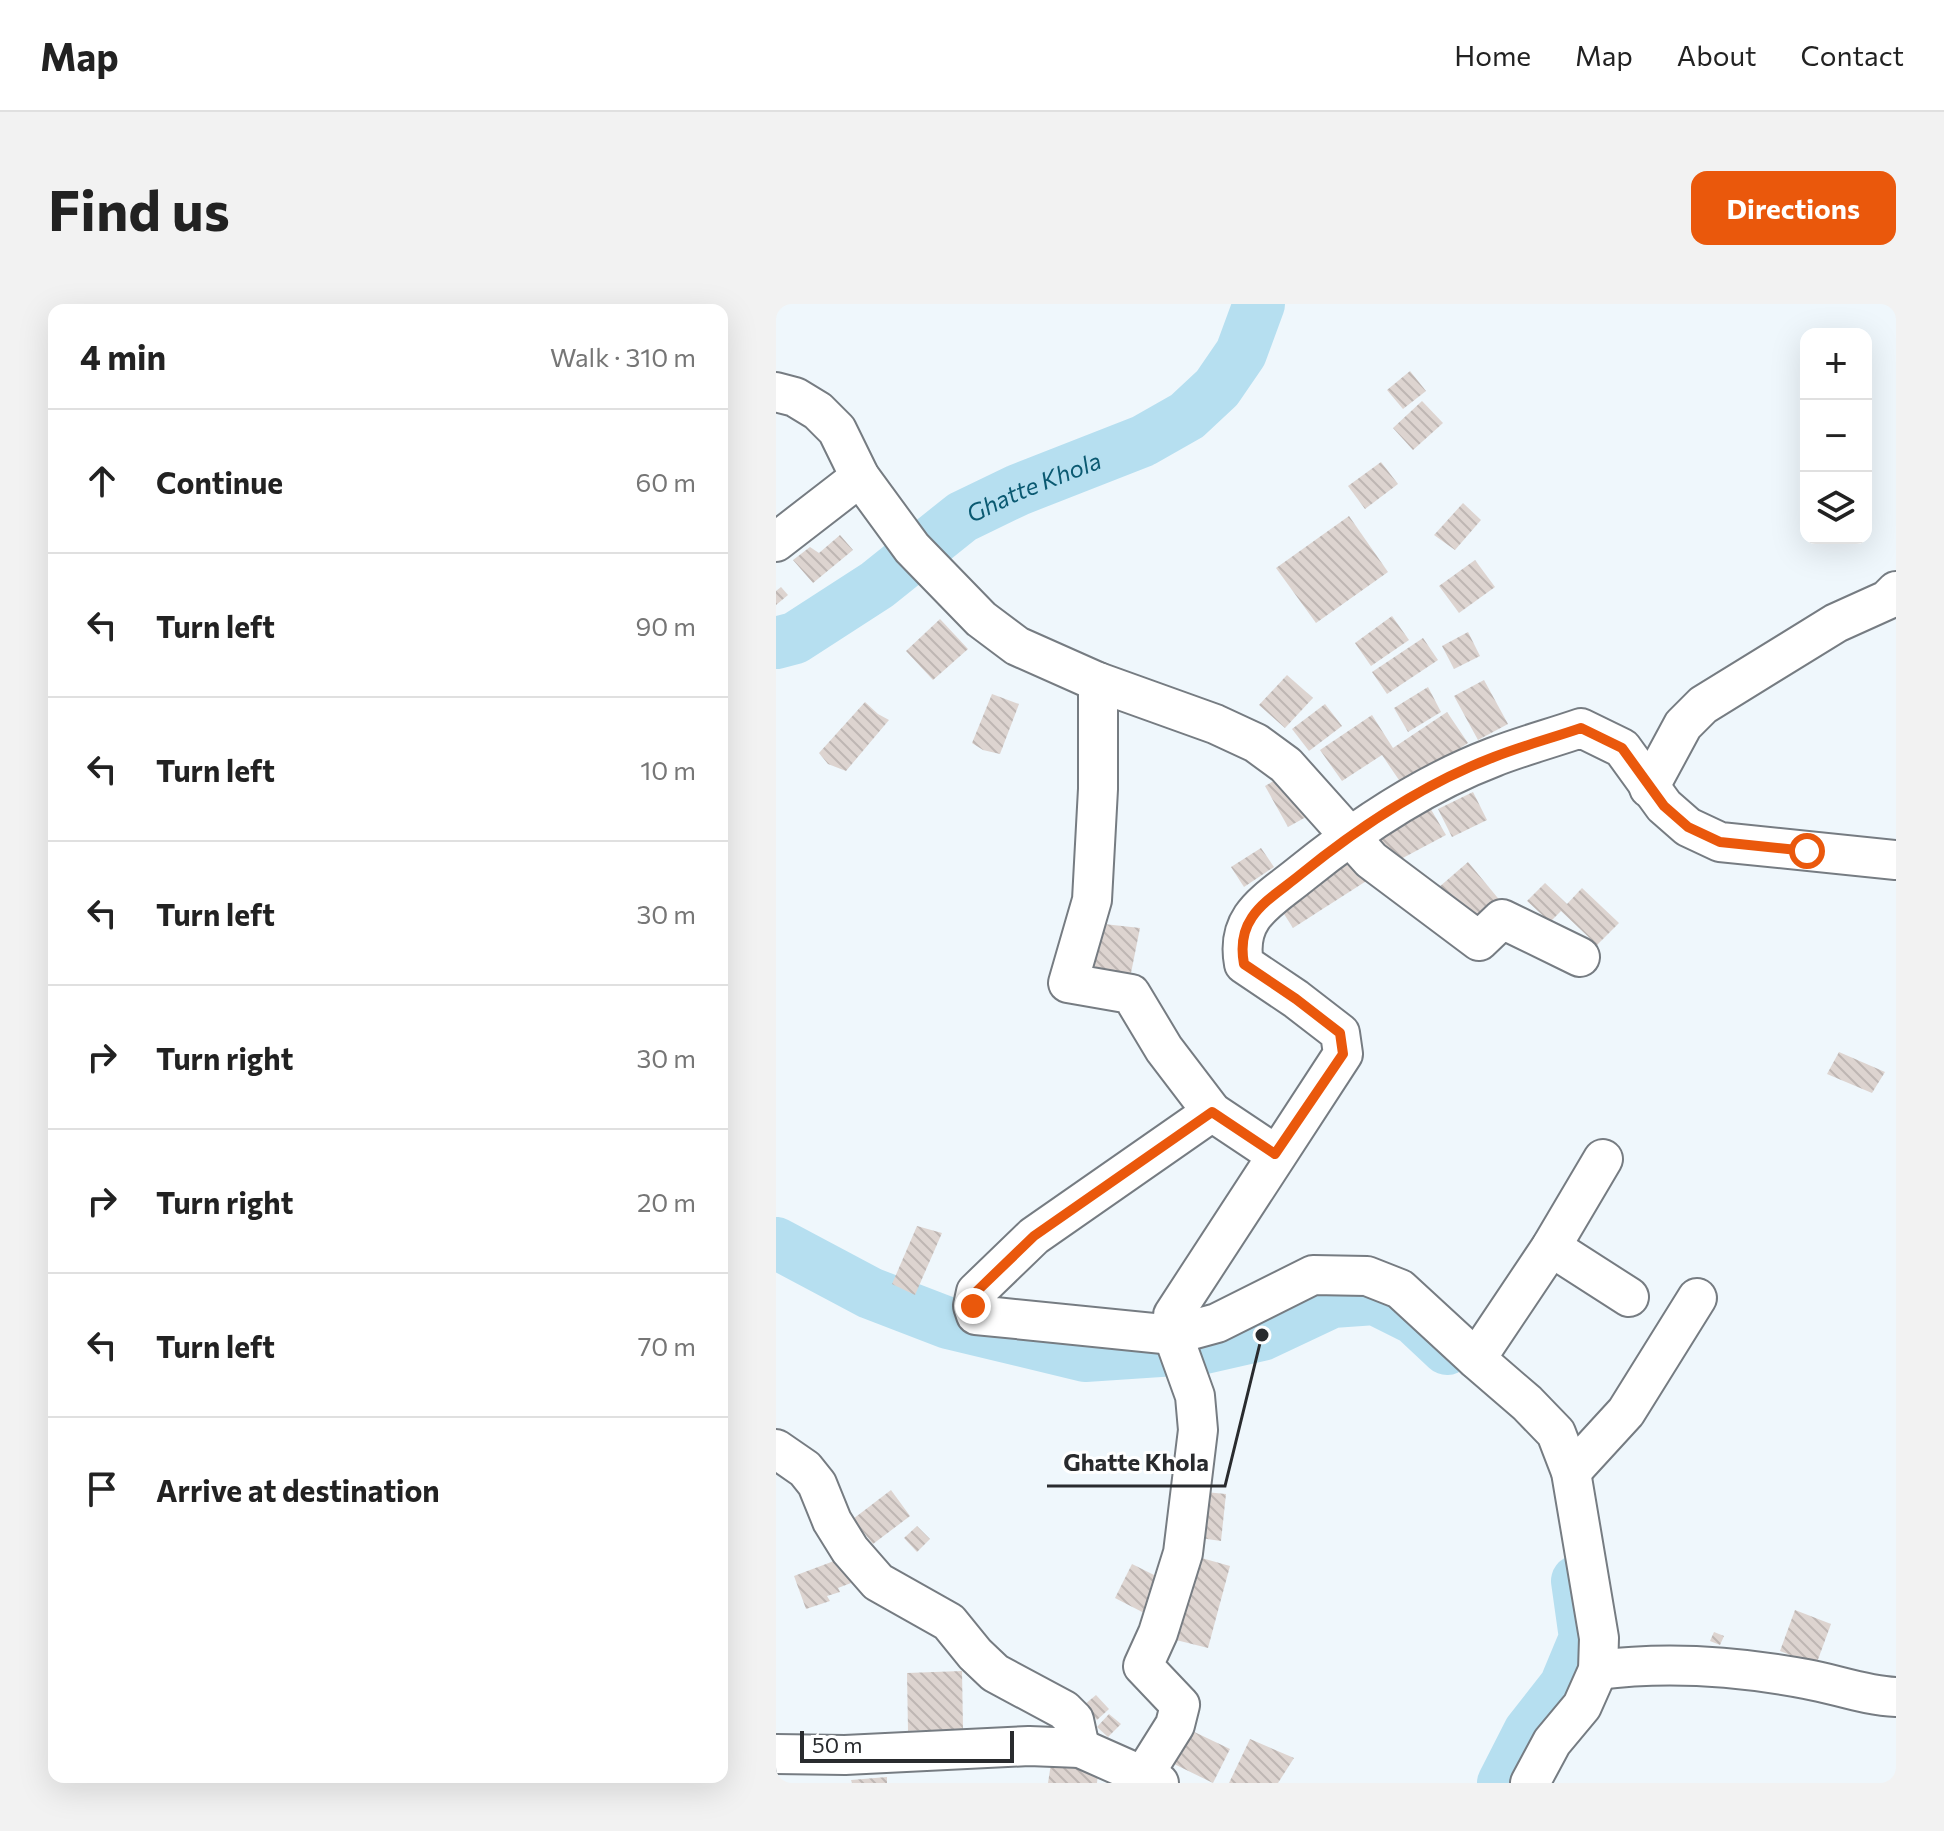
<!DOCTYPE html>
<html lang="en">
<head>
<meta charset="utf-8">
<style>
  body { margin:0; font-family:Commissioner,sans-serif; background:#f2f2f2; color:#222 }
  .controls { position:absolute; right:24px; top:24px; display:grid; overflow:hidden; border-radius:16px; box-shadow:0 8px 32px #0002 }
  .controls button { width:72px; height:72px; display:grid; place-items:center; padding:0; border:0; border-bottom:2px solid #e0e0e0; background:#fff; color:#222; font:40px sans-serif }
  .scale { position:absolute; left:24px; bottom:20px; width:214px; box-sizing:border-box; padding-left:8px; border:4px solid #292b2e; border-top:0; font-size:22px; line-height:28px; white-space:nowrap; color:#292b2e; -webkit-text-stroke:6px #fff; paint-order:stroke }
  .stop { position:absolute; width:24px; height:24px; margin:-18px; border:6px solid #ea580c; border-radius:50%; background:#fff }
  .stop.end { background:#ea580c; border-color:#fff; box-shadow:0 2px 8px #0008 }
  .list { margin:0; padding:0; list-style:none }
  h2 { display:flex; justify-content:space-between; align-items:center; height:104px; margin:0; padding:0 32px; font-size:34px }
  h2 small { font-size:26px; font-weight:400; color:#767676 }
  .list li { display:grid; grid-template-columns:52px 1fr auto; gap:24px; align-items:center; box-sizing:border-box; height:144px; padding:0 32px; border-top:2px solid #e0e0e0 }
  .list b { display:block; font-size:30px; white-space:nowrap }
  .list em { font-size:26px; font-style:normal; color:#767676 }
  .icon { flex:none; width:44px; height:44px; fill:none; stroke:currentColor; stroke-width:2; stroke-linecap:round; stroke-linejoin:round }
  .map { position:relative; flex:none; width:1120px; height:1479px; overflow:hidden; border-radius:16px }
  header { display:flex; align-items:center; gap:48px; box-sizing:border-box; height:112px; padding:0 40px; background:#fff; border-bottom:2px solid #e0e0e0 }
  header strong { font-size:38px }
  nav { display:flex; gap:44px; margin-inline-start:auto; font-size:28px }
  .intro { display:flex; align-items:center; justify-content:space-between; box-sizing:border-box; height:192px; padding:0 48px }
  h1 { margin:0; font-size:56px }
  .button { padding:20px 36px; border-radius:16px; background:#ea580c; color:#fff; font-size:28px; font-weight:700 }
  main { display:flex; gap:48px; padding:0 48px }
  aside { flex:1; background:#fff; border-radius:16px; box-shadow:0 8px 32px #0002 }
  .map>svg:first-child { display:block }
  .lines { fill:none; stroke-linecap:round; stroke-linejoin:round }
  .river { stroke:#b6dff0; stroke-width:52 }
  .building { fill:url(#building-back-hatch) }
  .minor-casing { stroke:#767c82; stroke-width:42 }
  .minor { stroke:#fff; stroke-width:38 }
  .route { stroke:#ea580c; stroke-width:10 }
  .labels { text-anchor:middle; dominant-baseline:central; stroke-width:6; stroke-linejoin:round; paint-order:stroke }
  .water-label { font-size:24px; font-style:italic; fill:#0a5971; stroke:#fff }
  .leader { fill:none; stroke:#292b2e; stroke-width:3 }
  .callout-dot { fill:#292b2e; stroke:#fff; stroke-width:3 }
  .callout-label { font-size:24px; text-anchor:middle; font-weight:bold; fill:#292b2e; stroke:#fff; stroke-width:6; stroke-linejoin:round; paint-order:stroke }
</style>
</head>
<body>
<header>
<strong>Map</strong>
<nav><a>Home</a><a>Map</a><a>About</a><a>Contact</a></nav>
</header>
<div class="intro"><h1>Find us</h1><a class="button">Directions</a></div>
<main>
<aside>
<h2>4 min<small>Walk · 310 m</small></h2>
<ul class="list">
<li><svg class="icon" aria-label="ahead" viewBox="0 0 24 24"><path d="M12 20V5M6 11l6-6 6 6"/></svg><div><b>Continue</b></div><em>60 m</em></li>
<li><svg class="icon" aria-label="left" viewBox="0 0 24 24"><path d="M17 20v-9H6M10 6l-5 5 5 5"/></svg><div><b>Turn left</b></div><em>90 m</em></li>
<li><svg class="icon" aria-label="left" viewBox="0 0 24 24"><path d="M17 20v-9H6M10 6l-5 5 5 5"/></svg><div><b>Turn left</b></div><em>10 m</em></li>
<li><svg class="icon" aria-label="left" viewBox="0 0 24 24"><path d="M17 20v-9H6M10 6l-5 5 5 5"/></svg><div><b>Turn left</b></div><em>30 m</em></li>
<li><svg class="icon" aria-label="right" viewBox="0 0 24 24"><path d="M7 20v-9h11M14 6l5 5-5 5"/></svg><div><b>Turn right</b></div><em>30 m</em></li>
<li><svg class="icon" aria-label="right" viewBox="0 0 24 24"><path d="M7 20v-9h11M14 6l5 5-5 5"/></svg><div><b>Turn right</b></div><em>20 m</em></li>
<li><svg class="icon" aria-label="left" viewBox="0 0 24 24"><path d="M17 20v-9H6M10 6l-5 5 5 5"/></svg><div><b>Turn left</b></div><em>70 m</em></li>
<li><svg class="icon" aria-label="arrive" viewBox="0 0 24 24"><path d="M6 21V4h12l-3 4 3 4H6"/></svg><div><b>Arrive at destination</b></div></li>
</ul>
</aside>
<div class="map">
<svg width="1120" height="1479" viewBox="0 0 1120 1479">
  <defs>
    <pattern id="building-back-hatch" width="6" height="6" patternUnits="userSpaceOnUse" patternTransform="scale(2)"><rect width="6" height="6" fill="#ddd4d0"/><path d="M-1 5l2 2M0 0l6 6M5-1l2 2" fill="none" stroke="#beb6b3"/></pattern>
  </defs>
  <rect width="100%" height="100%" fill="#eff7fc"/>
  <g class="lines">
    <!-- river -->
    <g class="river">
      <path id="s1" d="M0,339L19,334L101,281L186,213L242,186L367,137L411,112L441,84L465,49L483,0"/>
      <polyline points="0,939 94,989 172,1019 309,1052 429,1044 486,1031 556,998 599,995 639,1015 671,1045"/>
      <polyline points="727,1479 753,1428 789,1382 809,1334 801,1277"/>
    </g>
  </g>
  <!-- building -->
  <g class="building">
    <polygon points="634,67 650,87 627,105 611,86"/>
    <polygon points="646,97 667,119 637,146 617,124"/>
    <polygon points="605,158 622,180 589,205 572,182"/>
    <polygon points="687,199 705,216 679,246 658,231"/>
    <polygon points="573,212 612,268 540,319 500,264"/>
    <polygon points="64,231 77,246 37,279 17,256 34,243 43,249"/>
    <polygon points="699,256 719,283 683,309 663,282"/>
    <polygon points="5,283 12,291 0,301 0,287"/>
    <polygon points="616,312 633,336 595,362 579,339"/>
    <polygon points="164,315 192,345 157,376 130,347"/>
    <polygon points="692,328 704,352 678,365 666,342"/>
    <polygon points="647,334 662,356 611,390 596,368"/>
    <polygon points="511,371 537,394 509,424 483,401"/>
    <polygon points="708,376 732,420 702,436 678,392"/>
    <polygon points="652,383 665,408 632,428 618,404"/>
    <polygon points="216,390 243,400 224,450 207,446 196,439"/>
    <polygon points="89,398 102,410 113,416 70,467 52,460 43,449"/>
    <polygon points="549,400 566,422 533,447 516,425"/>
    <polygon points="671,408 692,439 627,482 606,451 566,477 544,446 596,411 617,444"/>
    <polygon points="515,467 539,508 512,523 489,482"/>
    <polygon points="697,488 711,516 676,533 662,505"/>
    <polygon points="653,502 670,531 608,564 591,535"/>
    <polygon points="485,544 498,563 468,583 455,563"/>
    <polygon points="575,544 595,574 517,624 499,596"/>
    <polygon points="692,558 726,599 696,624 662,584"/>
    <polygon points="769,579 791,600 806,584 843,619 821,641 785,607 774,618 751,597"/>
    <polygon points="319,619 364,624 353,679 308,671"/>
    <polygon points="1063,748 1109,768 1096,789 1051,770"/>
    <polygon points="141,922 166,929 139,991 116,980"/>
    <polygon points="115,1186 134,1212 97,1240 77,1215"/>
    <polygon points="429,1188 450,1190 445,1237 424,1234"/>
    <polygon points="141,1222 154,1235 141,1248 128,1234"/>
    <polygon points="422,1253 454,1262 432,1344 400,1336"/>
    <polygon points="66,1254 75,1279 62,1284 64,1288 51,1292 54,1297 30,1305 18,1272"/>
    <polygon points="356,1260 390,1277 372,1311 339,1294"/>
    <polygon points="1019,1306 1055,1320 1040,1361 1004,1347"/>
    <polygon points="938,1328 948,1332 944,1341 934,1337"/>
    <polygon points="186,1367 187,1425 132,1427 131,1369"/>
    <polygon points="320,1391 333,1405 321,1416 308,1401"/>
    <polygon points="333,1410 345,1420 332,1433 321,1423"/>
    <polygon points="410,1424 454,1445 437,1479 394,1458"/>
    <polygon points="474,1435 518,1454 502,1479 453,1479"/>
    <polygon points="276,1453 323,1459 321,1479 272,1479"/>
    <polygon points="111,1473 111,1479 76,1479 75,1476"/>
  </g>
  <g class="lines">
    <defs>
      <g id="minor">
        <polyline points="0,88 19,93 42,107 61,126 84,173 136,244 205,315 241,342 322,378 439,420 480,439 510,461 595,556 703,637 726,615 804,653"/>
        <polyline points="0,238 84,173"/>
        <polyline points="322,378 322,485 316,596 292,679 355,690 388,745 436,808 499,850"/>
        <polyline points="873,484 907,421 927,401 1060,319 1111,296 1120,287"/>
        <polyline points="436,808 258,932 200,988 197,1002 200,1011 397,1031 441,1019 537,971 591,972 624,985 700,1055 751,1099 780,1129 795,1168 823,1334 822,1366 806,1402 776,1438 754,1479"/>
        <polyline points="775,943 853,993"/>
        <polyline points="700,1055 775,943 827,855"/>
        <polyline points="0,1145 29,1165 41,1180 56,1217 74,1246 102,1278 173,1318 199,1350 219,1369 288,1406 298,1416 304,1444"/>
        <polyline points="795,1168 850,1108 921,994"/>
        <path d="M822,1366C892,1357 961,1362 1030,1375C1059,1380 1090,1392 1120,1393"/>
        <polyline points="0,1450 69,1451 253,1442 304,1444 383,1479"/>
        <path d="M367,1472L399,1421L404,1401L367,1362L382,1329L407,1249L422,1126L419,1092L397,1031V1011L567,750L564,729L520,695L468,660C459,612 492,597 525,570C583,523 647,480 718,453C746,442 776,434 805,424L846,444L888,502L912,523L944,538L1120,556"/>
      </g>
    </defs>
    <!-- minor casing -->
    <use href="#minor" class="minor-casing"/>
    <!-- minor -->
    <use href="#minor" class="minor"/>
  </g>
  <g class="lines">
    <!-- route -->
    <path class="route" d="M197,1002L200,988L258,932L436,808L499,850L567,750L564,729L520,695L468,660C459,612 492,597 525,570C583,523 647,480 718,453C746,442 776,434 805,424L846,444L888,502L912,523L944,538L1031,547"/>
  </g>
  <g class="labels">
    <!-- water labels -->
    <g class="water-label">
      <text stroke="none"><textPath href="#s1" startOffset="304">Ghatte Khola</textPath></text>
    </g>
  </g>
  <!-- callouts -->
  <path class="leader" d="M486 1031L449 1182H271"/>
  <circle class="callout-dot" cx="486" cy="1031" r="8"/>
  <g class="callout-label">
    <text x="360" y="1167">Ghatte Khola</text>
  </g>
</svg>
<div class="controls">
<button>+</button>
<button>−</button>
<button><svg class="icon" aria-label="layers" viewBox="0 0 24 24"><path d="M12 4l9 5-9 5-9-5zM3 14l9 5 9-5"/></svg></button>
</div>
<div class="scale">50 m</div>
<div class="stop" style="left:1031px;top:547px"></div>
<div class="stop end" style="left:197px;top:1002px"></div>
</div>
</main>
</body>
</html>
